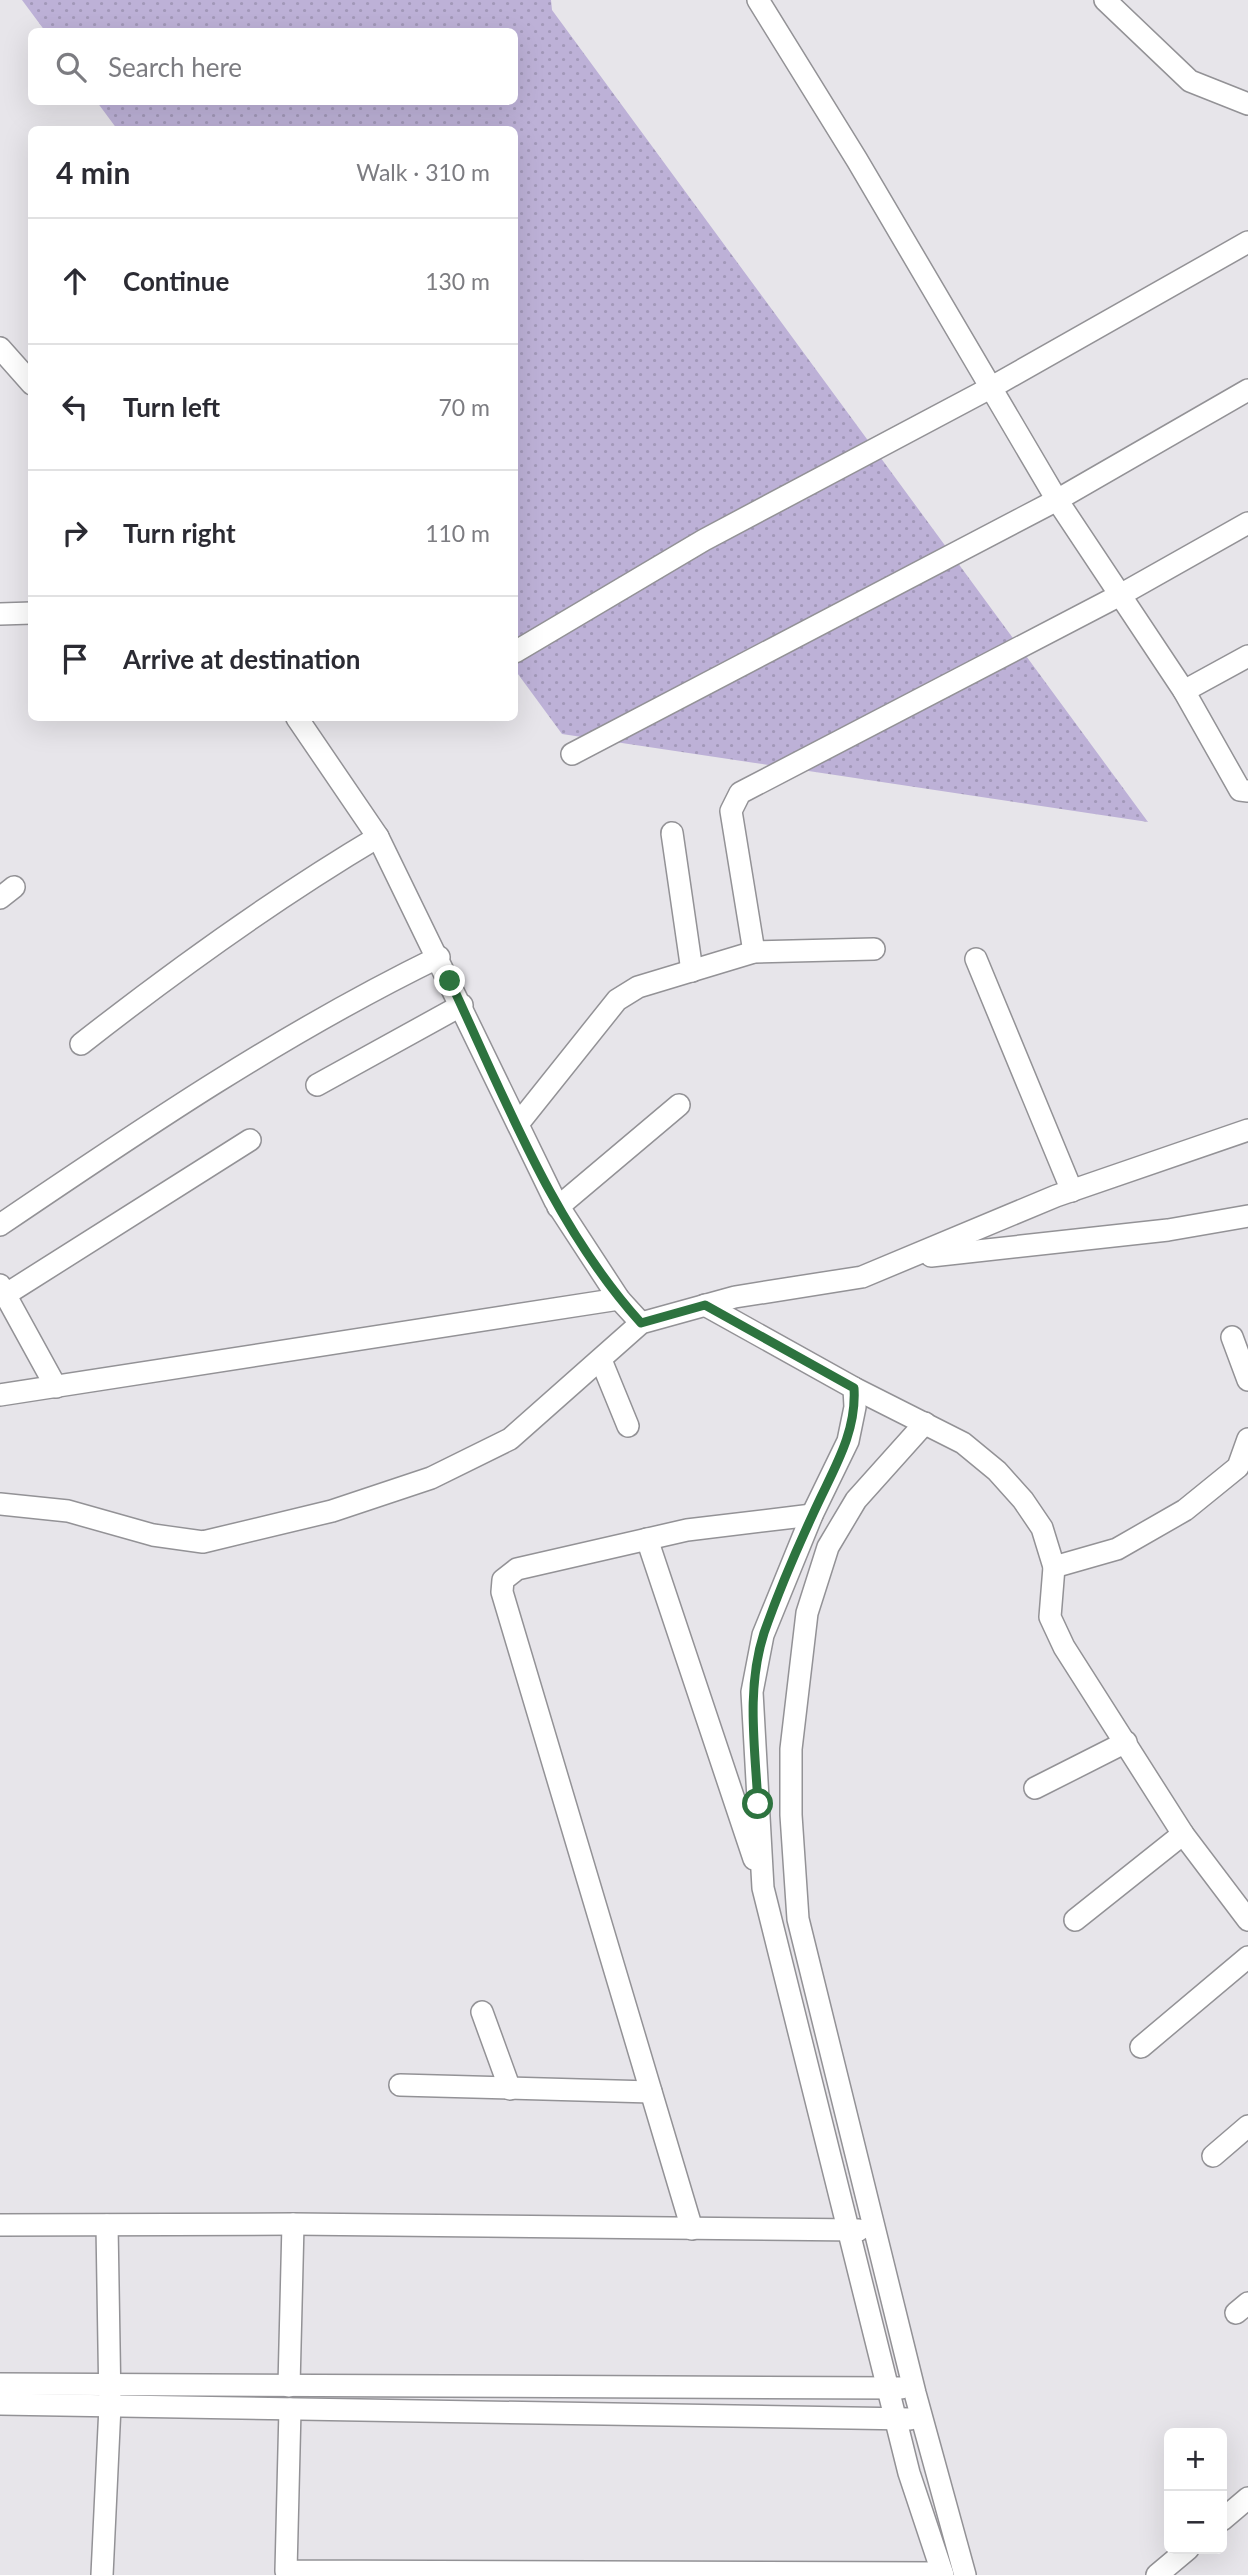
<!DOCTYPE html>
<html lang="en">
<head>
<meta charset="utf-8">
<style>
  body { margin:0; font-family:Lato,sans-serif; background:#f7f7f7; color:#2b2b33 }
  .controls { position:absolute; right:21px; bottom:21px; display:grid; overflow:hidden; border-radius:10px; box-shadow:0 7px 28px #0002 }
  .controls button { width:63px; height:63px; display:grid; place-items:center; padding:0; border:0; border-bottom:2px solid #e1e1e2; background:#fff; color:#2b2b33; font:35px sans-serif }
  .stop { position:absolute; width:21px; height:21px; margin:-16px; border:5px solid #2d733f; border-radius:50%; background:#fff }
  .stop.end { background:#2d733f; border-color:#fff; box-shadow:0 2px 7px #0008 }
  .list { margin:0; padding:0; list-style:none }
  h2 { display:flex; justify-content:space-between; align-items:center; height:91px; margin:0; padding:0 28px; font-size:30px }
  h2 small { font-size:23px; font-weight:400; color:#7c7c81 }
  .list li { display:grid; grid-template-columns:46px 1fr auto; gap:21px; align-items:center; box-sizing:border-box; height:126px; padding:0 28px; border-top:2px solid #e1e1e2 }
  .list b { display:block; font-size:26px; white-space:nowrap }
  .list em { font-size:23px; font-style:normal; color:#7c7c81 }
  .icon { flex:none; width:38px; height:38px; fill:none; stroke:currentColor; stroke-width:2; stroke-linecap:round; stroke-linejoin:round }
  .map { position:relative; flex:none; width:1248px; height:2575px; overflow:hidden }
  .search { position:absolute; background:#fff; box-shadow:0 7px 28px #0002; left:28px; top:28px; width:490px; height:77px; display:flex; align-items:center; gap:18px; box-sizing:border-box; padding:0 24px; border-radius:10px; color:#7c7c81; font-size:26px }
  .panel { position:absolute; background:#fff; box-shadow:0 7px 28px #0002; left:28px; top:126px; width:490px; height:595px; border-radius:10px }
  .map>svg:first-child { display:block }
  .grass { fill:url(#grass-dots) }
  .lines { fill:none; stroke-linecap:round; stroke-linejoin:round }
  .street-casing { stroke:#939296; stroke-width:24 }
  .street { stroke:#fff; stroke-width:21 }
  .route { stroke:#2d733f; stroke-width:9 }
</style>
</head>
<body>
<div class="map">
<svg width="1248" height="2575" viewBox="0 0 1248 2575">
  <defs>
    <pattern id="grass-dots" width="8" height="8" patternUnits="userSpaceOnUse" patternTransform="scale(1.75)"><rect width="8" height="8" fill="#bdb1d7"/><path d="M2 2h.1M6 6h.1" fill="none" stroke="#a298b9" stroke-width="1.8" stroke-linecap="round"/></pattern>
  </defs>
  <rect width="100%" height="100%" fill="#e7e5ea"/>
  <!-- grass -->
  <polygon class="grass" points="22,0 551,0 552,10 1148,822 562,734 515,670 514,130 117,129 97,102 514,102 514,32 45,31"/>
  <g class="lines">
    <defs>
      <g id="street">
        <polyline points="758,0 857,160 1057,500 1184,691 1240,790 1248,791"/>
        <polyline points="1105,0 1190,81 1248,104"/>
        <polyline points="0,348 32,384"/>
        <polyline points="0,614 32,613"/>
        <polyline points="515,652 704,540 992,387 1248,242"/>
        <polyline points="1184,691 1248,656"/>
        <polyline points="297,718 378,837 555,1201 619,1299 641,1323"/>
        <polyline points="572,754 1057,500 1248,390"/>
        <polyline points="672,833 692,971"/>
        <polyline points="0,898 14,887"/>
        <polyline points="754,952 731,811 740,793 1122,594 1248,523"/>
        <polyline points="976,959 1072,1191"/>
        <path d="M81,1044C178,968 272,900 378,837"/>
        <polyline points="317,1085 462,1005"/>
        <polyline points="518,1124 617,1000 638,987 754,952 874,949"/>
        <polyline points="558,1207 679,1105"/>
        <path d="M0,1225C143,1128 283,1033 439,957"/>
        <polyline points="931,1256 1168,1230 1248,1216"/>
        <polyline points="0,1285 56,1387"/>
        <polyline points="5,1295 250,1140"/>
        <polyline points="705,1305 854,1388 963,1443 997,1471 1023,1500 1042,1528 1054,1567 1050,1617 1064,1647 1183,1834 1248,1920"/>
        <polyline points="1232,1337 1248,1380"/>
        <polyline points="601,1360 628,1426"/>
        <polyline points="854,1388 855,1407 848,1441 812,1515 763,1635 752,1692 763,1888 909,2473 943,2575"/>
        <polyline points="0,1395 619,1299"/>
        <polyline points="925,1423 856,1500 828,1547 807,1613 791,1749 791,1815 798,1919 915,2393 965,2575"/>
        <polyline points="0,1504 68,1511 153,1535 203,1542 332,1511 431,1478 510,1439 641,1323 735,1297 862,1277 1056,1196 1248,1130"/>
        <polyline points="647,1539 754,1859"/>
        <polyline points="1054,1567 1117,1549 1185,1510 1238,1467 1248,1439"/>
        <polyline points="1035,1788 1126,1742"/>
        <polyline points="1075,1920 1183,1834"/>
        <polyline points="482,2012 510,2089"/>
        <polyline points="1141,2047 1248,1957"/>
        <polyline points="400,2085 651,2092"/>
        <polyline points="1213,2156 1248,2126"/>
        <polyline points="0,2225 293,2224 859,2230"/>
        <polyline points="692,2229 502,1592 503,1580 517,1569 687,1530 812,1515"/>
        <polyline points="1236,2313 1248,2303"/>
        <polyline points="0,2384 901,2388"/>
        <polyline points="289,2386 293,2224"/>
        <polyline points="0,2404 910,2419"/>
        <polyline points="290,2409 286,2571 942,2573"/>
        <polyline points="1222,2520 1248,2498"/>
        <polyline points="102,2575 110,2406 107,2225"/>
        <polyline points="1157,2575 1188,2549"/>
      </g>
    </defs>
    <!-- street casing -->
    <use href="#street" class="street-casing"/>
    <!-- street -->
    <use href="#street" class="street"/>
  </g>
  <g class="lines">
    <!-- route -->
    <path class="route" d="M450,981C505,1098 553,1226 641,1323L705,1305L854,1388C857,1435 831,1473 813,1514C795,1553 778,1593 764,1633C746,1689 755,1747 758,1804"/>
  </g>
</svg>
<div class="controls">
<button>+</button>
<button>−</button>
</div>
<div class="stop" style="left:758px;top:1804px"></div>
<div class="stop end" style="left:450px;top:981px"></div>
<div class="search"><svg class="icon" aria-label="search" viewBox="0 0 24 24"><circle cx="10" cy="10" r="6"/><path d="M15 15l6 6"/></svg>Search here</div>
<section class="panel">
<h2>4 min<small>Walk · 310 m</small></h2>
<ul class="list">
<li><svg class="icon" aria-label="ahead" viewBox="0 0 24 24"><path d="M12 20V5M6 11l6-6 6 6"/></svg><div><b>Continue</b></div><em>130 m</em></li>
<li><svg class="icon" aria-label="left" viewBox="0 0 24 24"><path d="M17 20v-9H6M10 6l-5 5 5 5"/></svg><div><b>Turn left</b></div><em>70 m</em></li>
<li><svg class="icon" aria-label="right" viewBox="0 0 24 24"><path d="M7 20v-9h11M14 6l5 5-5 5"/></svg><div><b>Turn right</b></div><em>110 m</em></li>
<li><svg class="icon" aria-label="arrive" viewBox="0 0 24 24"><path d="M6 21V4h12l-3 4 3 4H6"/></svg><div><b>Arrive at destination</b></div></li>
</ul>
</section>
</div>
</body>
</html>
